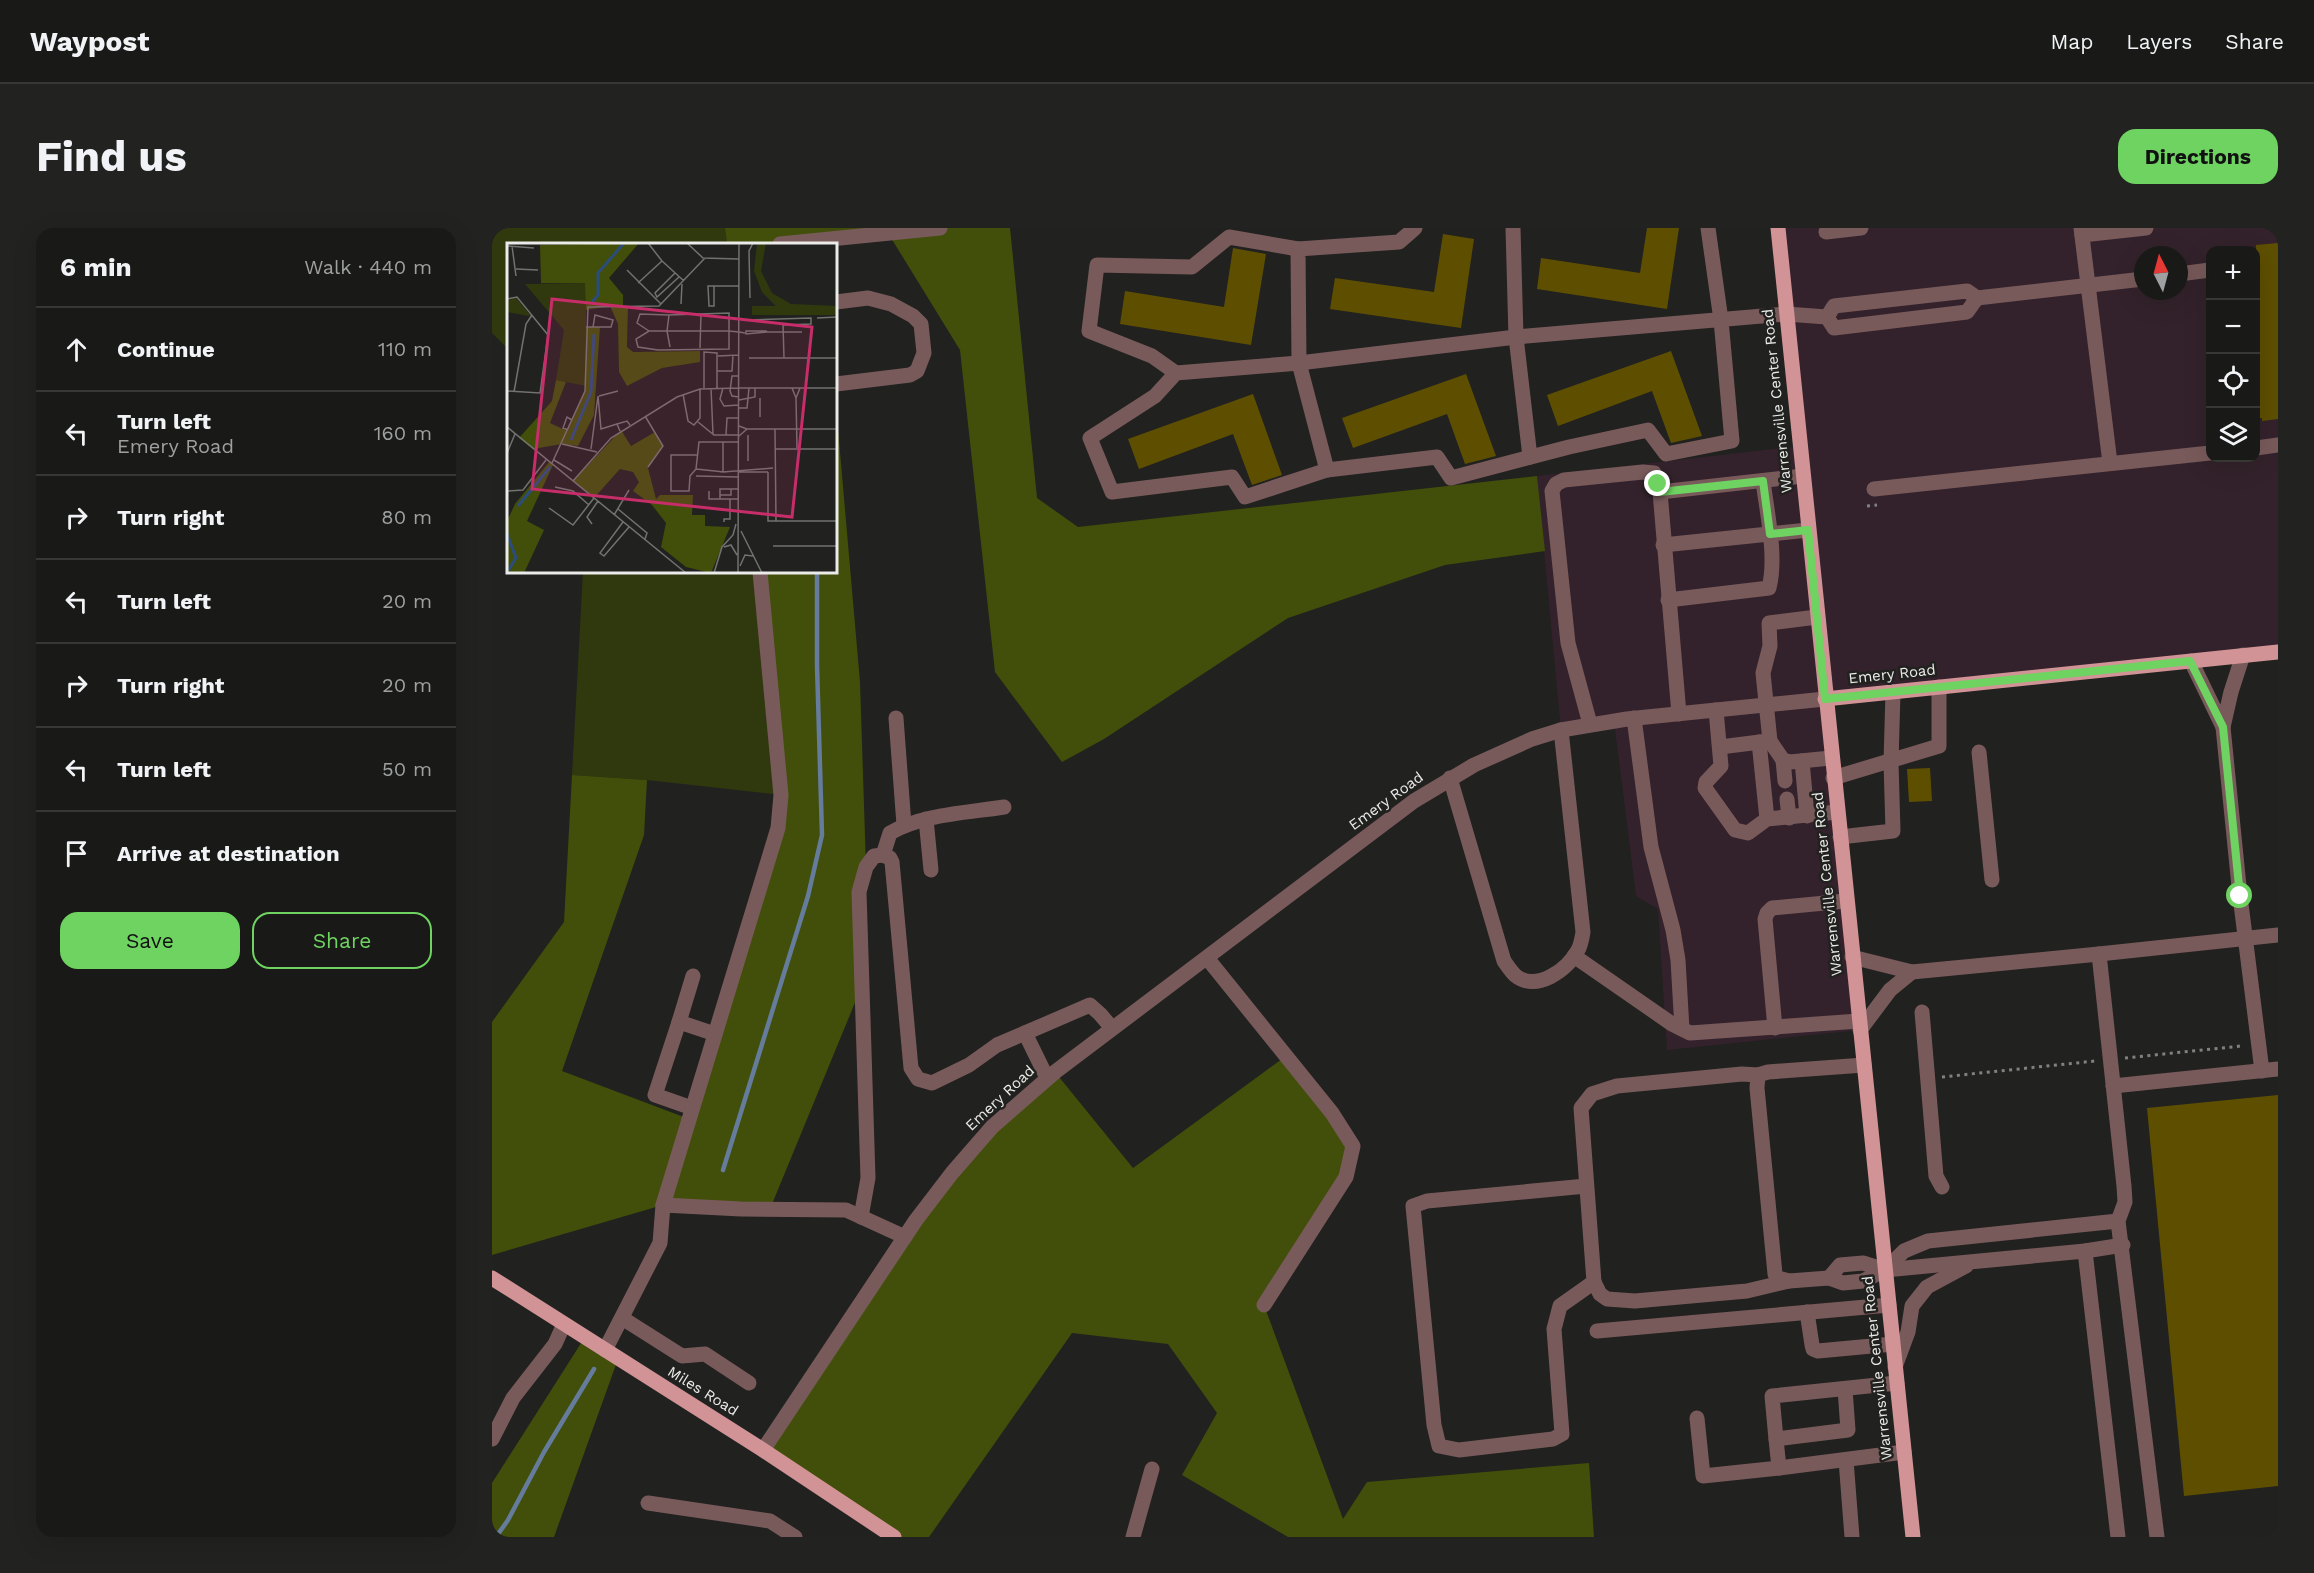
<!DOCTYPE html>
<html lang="en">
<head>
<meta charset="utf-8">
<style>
  body { margin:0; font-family:"Work Sans",sans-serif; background:#222220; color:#f1f3f6 }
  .controls { position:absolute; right:18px; top:18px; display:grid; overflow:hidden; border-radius:12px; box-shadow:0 6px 24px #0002 }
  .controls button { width:54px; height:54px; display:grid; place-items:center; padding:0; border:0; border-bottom:2px solid #373836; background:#191917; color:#f1f3f6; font:30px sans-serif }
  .compass { position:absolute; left:1642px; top:18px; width:54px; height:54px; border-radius:50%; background:#191917; box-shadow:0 6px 24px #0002; rotate:354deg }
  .stop { position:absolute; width:18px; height:18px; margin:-14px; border:4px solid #6ed360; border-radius:50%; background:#fff }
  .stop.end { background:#6ed360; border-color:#fff; box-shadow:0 2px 6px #0008 }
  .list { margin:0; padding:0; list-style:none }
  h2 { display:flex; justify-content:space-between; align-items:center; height:78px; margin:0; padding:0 24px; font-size:26px }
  h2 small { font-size:20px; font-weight:400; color:#9fa0a1 }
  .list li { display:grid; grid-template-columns:39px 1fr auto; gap:18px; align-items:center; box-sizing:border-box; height:84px; padding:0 24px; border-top:2px solid #373836 }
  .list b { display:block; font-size:22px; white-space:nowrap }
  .list p { margin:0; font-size:20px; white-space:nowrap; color:#9fa0a1 }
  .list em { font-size:20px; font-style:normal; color:#9fa0a1 }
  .actions { display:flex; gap:12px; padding:18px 24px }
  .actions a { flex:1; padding:14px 0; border:2px solid #6ed360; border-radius:18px; text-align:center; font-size:21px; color:#6ed360 }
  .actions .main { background:#6ed360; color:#111 }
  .icon { flex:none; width:33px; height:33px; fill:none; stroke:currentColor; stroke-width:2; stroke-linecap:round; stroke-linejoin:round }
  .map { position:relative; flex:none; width:1786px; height:1309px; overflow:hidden; border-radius:18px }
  header { display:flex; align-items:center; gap:36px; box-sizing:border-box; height:84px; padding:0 30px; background:#191917; border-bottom:2px solid #373836 }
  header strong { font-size:28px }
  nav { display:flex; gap:33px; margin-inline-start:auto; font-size:21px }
  .intro { display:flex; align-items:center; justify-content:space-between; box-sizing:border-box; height:144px; padding:0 36px }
  h1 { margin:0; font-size:42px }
  .button { padding:15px 27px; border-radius:18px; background:#6ed360; color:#111; font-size:21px; font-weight:700 }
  main { display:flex; gap:36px; padding:0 36px }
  aside { flex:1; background:#191917; border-radius:18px; box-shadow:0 6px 24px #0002 }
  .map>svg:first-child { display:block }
  .commercial { fill:#33222b; fill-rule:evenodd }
  .green { fill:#30390e }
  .forest { fill:#424f0a }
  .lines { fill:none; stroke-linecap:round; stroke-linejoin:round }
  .stream { stroke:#657c9d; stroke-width:4.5 }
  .building { fill:#5e4f00 }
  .path { stroke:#81817f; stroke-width:3; stroke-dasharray:3 4.5; stroke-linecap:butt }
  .minor { stroke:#795a5b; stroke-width:15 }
  .major { stroke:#d19396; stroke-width:15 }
  .route { stroke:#6ed360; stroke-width:8 }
  .labels { text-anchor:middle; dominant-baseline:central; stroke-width:5; stroke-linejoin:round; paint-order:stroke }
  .street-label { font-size:15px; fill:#ebebe9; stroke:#21211f }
  .inset-river { fill:none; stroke:#2b4d7d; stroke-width:3 }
  .inset-road { fill:none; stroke:#727270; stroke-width:1.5 }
  .view { fill:#c62d69; fill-opacity:0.15; stroke:#c62d69; stroke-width:3 }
  .inset-edge { fill:none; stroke:#ebebe9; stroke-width:3 }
</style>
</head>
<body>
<header>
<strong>Waypost</strong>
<nav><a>Map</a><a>Layers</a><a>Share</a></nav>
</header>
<div class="intro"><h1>Find us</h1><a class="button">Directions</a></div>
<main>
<aside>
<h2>6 min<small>Walk · 440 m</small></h2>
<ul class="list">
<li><svg class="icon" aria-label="ahead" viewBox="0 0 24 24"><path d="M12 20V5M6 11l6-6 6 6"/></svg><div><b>Continue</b></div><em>110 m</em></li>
<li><svg class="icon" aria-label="left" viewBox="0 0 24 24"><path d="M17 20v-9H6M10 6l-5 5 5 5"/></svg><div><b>Turn left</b><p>Emery Road</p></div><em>160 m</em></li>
<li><svg class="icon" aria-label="right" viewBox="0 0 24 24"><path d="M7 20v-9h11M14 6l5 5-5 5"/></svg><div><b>Turn right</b></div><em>80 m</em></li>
<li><svg class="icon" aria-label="left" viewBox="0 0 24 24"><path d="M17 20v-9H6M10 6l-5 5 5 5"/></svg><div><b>Turn left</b></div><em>20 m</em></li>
<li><svg class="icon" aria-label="right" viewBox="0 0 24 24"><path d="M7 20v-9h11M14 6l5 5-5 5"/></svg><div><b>Turn right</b></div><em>20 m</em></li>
<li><svg class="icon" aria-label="left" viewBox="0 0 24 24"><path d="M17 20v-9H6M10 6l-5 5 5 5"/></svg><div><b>Turn left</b></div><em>50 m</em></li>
<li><svg class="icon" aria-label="arrive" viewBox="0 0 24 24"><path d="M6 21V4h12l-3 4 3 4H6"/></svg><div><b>Arrive at destination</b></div></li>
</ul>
<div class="actions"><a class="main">Save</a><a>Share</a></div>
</aside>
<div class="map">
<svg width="1786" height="1309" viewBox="0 0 1786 1309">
  <rect width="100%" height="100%" fill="#21211f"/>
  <!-- commercial -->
  <path class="commercial" d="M1286,0H1786V424L1333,471L1368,802L1175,822L1166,681L1144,668L1122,493L1069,502L1045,248L1308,218ZM1718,22H1764V230H1718ZM1651,27H1687V63H1651Z"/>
  <!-- green -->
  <g class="green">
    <polygon points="0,0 233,0 235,16 16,16 16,121 0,105"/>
    <polygon points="91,344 268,344 289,567 155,552 80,547"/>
  </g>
  <!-- forest -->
  <g class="forest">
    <polygon points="233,0 518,0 545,270 586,299 1045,248 1053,323 953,337 796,390 612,511 570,534 503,444 468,122 396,5 288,16 235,16"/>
    <polygon points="344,178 368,454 374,639 369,760 278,981 171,977 0,1027 0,794 72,694 80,547 155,552 152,607 70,843 197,891 286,600 268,344 344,344"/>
    <polygon points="794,828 861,918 854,949 772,1077 851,1291 875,1254 1097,1235 1102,1309 796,1309 690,1247 725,1185 676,1116 580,1105 437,1309 402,1309 271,1222 443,967 563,844 641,940"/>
    <polygon points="93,1109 126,1131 62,1309 0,1309 0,1255"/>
  </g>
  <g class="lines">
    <!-- stream -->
    <g class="stream">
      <polyline points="231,942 316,668 330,607 325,437 325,344"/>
      <polyline points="4,1309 16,1292 52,1224 102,1141"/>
    </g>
  </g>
  <!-- building -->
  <g class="building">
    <polygon points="1155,0 1187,0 1175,81 1045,61 1049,30 1148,45"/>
    <polygon points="951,6 982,11 969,100 838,81 843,50 942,64"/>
    <polygon points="1786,15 1786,191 1770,193 1770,190 1764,190 1764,17"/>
    <polygon points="741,20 774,26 759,117 628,96 633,63 732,79"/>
    <polygon points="1179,123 1210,208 1179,215 1160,163 1066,198 1055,167"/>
    <polygon points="974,146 1004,228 973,236 955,186 861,220 850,190"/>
    <polygon points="761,166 790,247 760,257 741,206 647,241 636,211"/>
    <polygon points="1438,540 1440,573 1417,574 1415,541"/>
    <polygon points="1786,867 1786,1258 1692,1268 1655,880"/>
  </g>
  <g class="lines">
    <!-- path -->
    <g class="path">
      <polyline points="1375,278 1385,277"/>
      <polyline points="1633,830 1749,818"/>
      <polyline points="1450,849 1603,833"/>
    </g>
    <!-- minor -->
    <g class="minor">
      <polyline points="1021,0 1024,109 1038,229"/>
      <polyline points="1216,0 1229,92 1240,213 1174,226 1156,202 1077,219 959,250 945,229 835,242 753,269 740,249 620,264 598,210 663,168 684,145 807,135 1024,109 1294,86 1335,89"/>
      <polyline points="1589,0 1618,235"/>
      <polyline points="1334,4 1369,0"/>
      <polyline points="1590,7 1654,0"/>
      <polyline points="288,16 448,0"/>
      <polyline points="1687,46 1718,42"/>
      <polygon points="1475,63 1485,70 1475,84 1342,100 1335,89 1342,78"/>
      <polyline points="1485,70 1651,51"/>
      <polyline points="344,74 376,70 399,76 421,88 429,96 432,125 425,143 418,147 344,156"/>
      <polyline points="684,145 660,128 597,103 605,37 700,39 737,9 806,21"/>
      <polyline points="1764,220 1786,217"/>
      <polyline points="835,242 807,135 806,21 907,14 923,0"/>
      <polyline points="1382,261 1718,225"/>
      <polyline points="1168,264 1311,248"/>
      <polyline points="1171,317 1316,302"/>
      <path d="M1176,372L1277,360C1285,329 1275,285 1271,253"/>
      <polyline points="1325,389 1277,395 1278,418 1271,445 1278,513 1291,532 1298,534 1339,530"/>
      <polyline points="1699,433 1731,499 1739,464 1751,427"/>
      <polyline points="1224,482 1229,538 1214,554 1213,560 1243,602 1256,605 1275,591 1345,584"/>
      <polyline points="404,490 412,597"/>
      <polyline points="1142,490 1159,619 1181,702 1186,732 1190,801"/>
      <polyline points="1098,496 1076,415 1060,263 1064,256 1072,252 1151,244 1162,245 1168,264 1187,486"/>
      <polyline points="1731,499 1748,668 1770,843"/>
      <polyline points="1267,514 1275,591"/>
      <polyline points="1228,519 1276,513"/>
      <polyline points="1487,524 1500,652"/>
      <polyline points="1291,532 1293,553"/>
      <polyline points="1310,533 1315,588"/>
      <path d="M958,550L1012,733C1015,737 1019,744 1024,748C1044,764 1076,742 1086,722C1089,717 1090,710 1091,704L1069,502"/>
      <polyline points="1341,550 1447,518 1447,459"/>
      <polyline points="1295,571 1297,590"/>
      <polyline points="434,591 439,642"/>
      <polyline points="1348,609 1401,603 1399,534 1401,464"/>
      <path d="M391,627L398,605C431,586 475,585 512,579"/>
      <polyline points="1607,726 1786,707"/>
      <polyline points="1082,728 1180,796 1198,805 1367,793"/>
      <polyline points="1360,729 1420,744 1398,762 1368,802"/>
      <polyline points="715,730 840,885 861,918 854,949 772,1077"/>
      <polyline points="1420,744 1607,726 1632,958 1633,974 1626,993 1665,1309"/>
      <polyline points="1430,784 1444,948 1450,959"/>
      <polyline points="187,794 201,748"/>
      <polyline points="1283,800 1273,691 1275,685 1280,680 1354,673"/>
      <polyline points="1372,837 1276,844 1266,847 1265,860 1283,1046 1286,1050 1297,1053 1337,1050 1351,1055 1371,1053 1393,1042 1412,1023 1436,1013 1626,993"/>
      <polyline points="555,850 533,805 598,777 608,786 620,800"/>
      <polyline points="1621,858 1786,841"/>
      <polyline points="200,880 163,867 187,794 223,806"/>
      <polyline points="1094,958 935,973 921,978 942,1197 947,1218 967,1222 1061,1211 1070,1206 1062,1101 1068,1078 1102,1054 1089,880 1100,866 1125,858 1250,846 1266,847"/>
      <polyline points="171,977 249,981 354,982 413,1009"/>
      <polyline points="369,989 376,950 367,664 374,639 382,628 391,627 398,630 400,634 419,840 426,851 440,855 477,837 505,817 533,805"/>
      <polyline points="1593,1023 1626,1309"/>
      <polyline points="1337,1050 1348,1037 1371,1035 1393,1042 1593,1023 1631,1017"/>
      <polyline points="1102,1054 1108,1066 1115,1071 1143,1073 1255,1063 1297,1053"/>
      <polyline points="1315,1084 1320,1117 1321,1121 1326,1123 1401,1116"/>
      <polyline points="130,1090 190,1128 213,1126 257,1155"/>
      <polyline points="1105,1103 1397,1077"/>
      <polyline points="113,1122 168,1015 171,977 286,600 289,567 268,344"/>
      <polyline points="1403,1139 1416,1104 1420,1078 1435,1059 1474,1038"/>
      <polyline points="1353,1161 1356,1202 1284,1211 1280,1168 1405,1155"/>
      <polyline points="1205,1190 1211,1248 1287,1240 1284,1211"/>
      <polyline points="0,1211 21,1170 63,1116 72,1096"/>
      <polyline points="271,1222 424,992 460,945 500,899 563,844 922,573 982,537 1040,511 1069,502 1135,491 1333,471"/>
      <polyline points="1354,1232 1360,1309"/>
      <polyline points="1287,1240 1412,1224"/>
      <polyline points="156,1275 278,1293 303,1309"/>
      <polyline points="641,1309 660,1241"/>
    </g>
    <!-- major -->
    <g class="major">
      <polyline points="1286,0 1421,1309"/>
      <polyline points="1333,471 1786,424"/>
      <polyline points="0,1050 271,1222 402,1309"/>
    </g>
  </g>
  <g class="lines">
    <!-- route -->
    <polyline class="route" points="1166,256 1168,264 1271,253 1278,306 1316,302 1333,471 1698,433 1731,499 1748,668"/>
  </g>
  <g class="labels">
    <!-- street labels -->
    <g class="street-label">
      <text transform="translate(1285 173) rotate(-96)">Warrensville Center Road</text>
      <text transform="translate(1400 446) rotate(-6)">Emery Road</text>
      <text transform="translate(894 573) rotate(-36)">Emery Road</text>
      <text transform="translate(1335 656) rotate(-96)">Warrensville Center Road</text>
      <text transform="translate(508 870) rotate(-43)">Emery Road</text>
      <text transform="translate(1385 1140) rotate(-96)">Warrensville Center Road</text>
      <text transform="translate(211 1163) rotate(32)">Miles Road</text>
    </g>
  </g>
  <!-- overview -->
  <g transform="translate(15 15)">
    <rect width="330" height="330" fill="#21211f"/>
    <path d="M259,0L254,28L265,50L284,61L330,63V72H245V63H269L255,49L247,28L250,1ZM79,40V143L49,137L57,87L18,41ZM9,55L23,72L22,73L0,69L1,57Z" fill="#30390e"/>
    <path d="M132,0L102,35L116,52V63H121L120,104L126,109L193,108V119L155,125L120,143L112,129L111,81L103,63L79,67L78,40H34L33,2ZM79,84H93L87,172L71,203L55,201L26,206L12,195L45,158L49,137L59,139L43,180L60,188L78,148ZM114,187L124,203L148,189L156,203L141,225L149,256L153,252H186L185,272H198V283L223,284L204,330L179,324L154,304L159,280L145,262L126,248L132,239L126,229L113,226L87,255L66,238ZM42,219L46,222L20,278L37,287L17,330H0V278L8,261Z" fill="#424f0a"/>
    <path class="inset-river" d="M85,59L91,52V30L117,0M64,197L84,149L87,91M11,263L43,224M0,291L9,315L0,329"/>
    <path class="inset-road" d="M141,0L155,18M180,0L196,15L232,16M0,3L27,5M5,3L9,33M9,26L31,27M120,27L154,61M168,30L148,50L150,54L172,34M131,40L155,18L177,38M207,43V63H202L201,43H232M243,55L242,8L246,0M0,56L10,54L41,92L33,150L0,148M174,61L175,41M310,75L330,74M239,77L304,75V81L276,82M276,81L277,115M79,84H104L106,77L88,72L86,84M142,88L130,80L133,71L162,72M239,88H259L260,89L239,91ZM260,89H295M163,104L160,88L162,72L222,70V106L151,107L131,104L129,96L142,88H222L232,89L238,90M193,105L194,71M211,113L232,112M242,115H330M210,128H225L226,112M197,145V109L210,110V145M204,145L206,191M216,145L213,156L217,163L232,162M232,145H330M285,145L289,155L293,145M7,149L19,81L25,72M176,151L181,178L187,182L193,175V146M92,153L111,148M232,154L225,153L223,148L225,133H232M253,155V174M289,155L290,205M232,157L248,154V145M232,165H240L242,145M138,173L156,203L141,224M191,179L207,192H232M232,183L240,186L232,193M0,184L179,330M240,186H268L269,278M268,186H330M61,187L56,185L60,174L65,177M113,188L110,181L120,178L123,182M219,192L220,175H232M241,192V218M232,199H216V229L266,225M55,201L90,209M84,206L91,153L94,186L110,181M268,206H330M0,210L8,191M190,212H164V248H182L183,233L189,226L192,199H216M47,217L65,228M45,220L78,148L81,64L152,63L198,15M189,226L217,229M232,229H261M261,229V278H330M189,233L231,234M66,238L104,195L170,154L193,146L232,145M48,244L66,248L82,262M224,246V252H213V246H231M0,248L16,247L39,217M202,248V256H213V252M213,256H232M42,265L66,282L87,255M111,266L140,290L138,296M107,272L122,247M116,279L93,310L97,313L122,284M217,279V276H223V256M85,281L80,274L91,258M234,288L255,330M266,303H330M217,304L224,302L230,312M233,323L238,312L246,313M207,330L215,304L226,292L229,281M231,330L232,0"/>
    <path class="view" d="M45,56L305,84L285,274L25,246Z"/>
    <rect width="330" height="330" class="inset-edge"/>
  </g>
</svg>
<div class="controls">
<button>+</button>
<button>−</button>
<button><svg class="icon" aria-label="locate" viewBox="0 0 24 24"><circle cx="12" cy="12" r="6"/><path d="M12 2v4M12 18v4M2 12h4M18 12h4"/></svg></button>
<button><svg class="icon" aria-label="layers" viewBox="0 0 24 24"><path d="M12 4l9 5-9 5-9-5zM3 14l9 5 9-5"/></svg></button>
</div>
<svg class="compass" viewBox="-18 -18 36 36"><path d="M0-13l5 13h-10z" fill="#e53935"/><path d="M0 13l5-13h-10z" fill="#9fa0a1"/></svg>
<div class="stop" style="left:1748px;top:668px"></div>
<div class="stop end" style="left:1166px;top:256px"></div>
</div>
</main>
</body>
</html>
